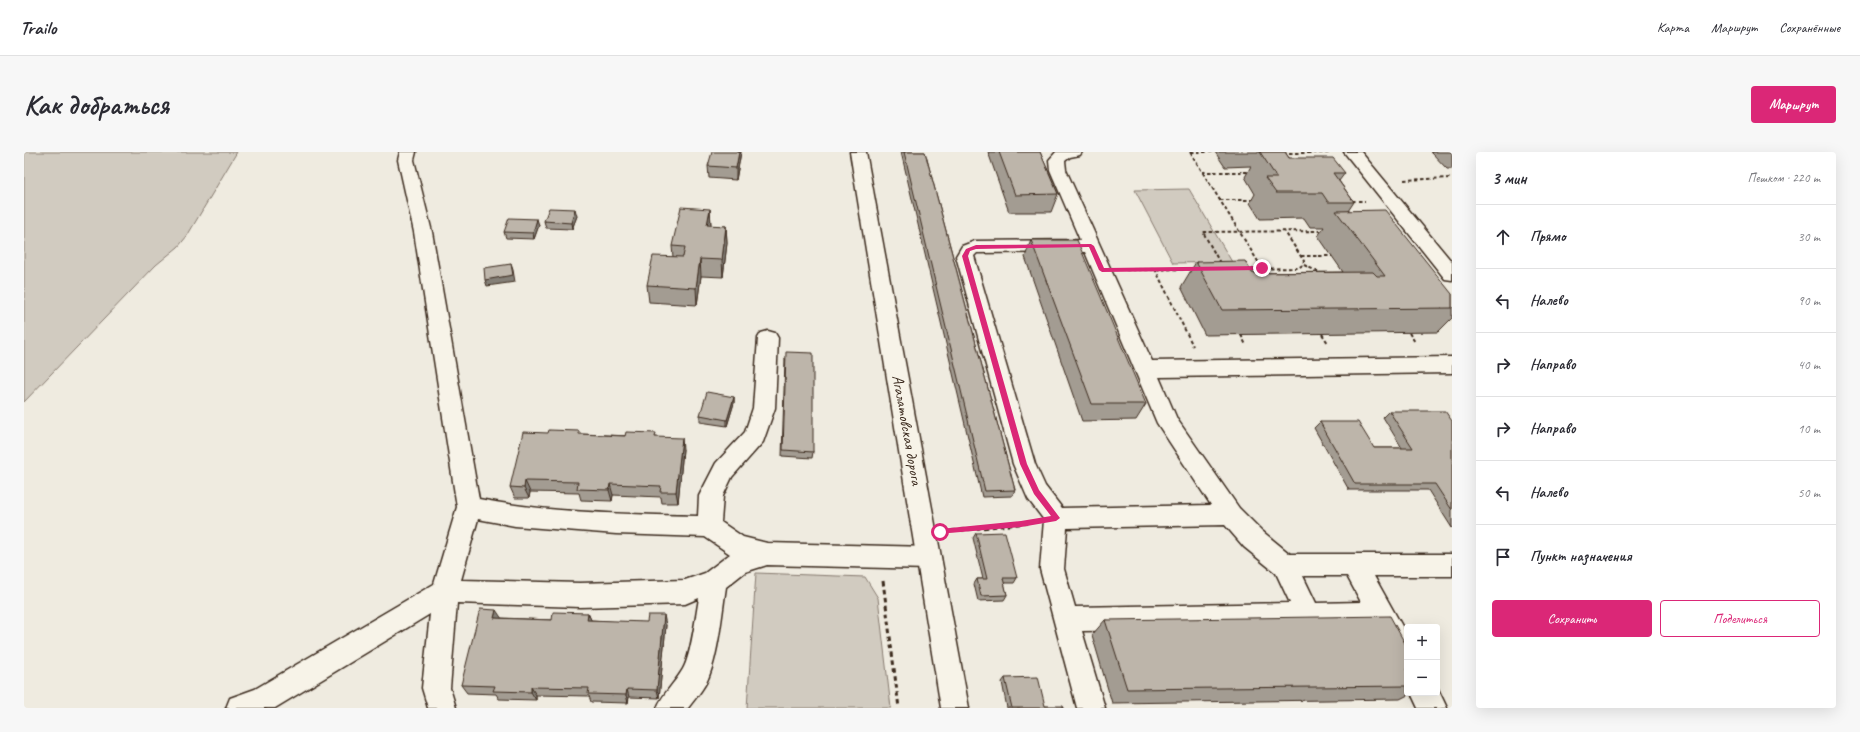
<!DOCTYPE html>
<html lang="ru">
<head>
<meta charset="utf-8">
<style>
  body { margin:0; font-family:Caveat,sans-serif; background:#f7f7f7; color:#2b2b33 }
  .controls { position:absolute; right:12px; bottom:12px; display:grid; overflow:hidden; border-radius:4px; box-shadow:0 4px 16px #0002 }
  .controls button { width:36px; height:36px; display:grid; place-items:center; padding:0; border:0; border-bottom:1px solid #e1e1e2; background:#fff; color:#2b2b33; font:20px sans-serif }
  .stop { position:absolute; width:12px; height:12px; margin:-9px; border:3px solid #db2777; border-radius:50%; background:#fff }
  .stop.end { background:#db2777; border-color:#fff; box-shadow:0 1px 4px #0008 }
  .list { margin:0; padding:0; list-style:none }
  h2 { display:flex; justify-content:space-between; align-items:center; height:52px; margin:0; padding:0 16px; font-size:17px }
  h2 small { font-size:13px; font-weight:400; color:#7c7c81 }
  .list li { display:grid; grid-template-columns:26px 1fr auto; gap:12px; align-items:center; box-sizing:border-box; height:64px; padding:0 16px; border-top:1px solid #e1e1e2 }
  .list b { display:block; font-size:15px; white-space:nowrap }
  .list em { font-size:13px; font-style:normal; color:#7c7c81 }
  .actions { display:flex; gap:8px; padding:12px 16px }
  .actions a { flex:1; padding:9px 0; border:1px solid #db2777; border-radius:4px; text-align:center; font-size:14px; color:#db2777 }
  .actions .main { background:#db2777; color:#fff }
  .icon { flex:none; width:22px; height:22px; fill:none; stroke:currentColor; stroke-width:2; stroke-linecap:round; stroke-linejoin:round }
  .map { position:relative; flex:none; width:1428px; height:556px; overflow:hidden; border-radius:4px }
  header { display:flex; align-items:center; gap:24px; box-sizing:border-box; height:56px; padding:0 20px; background:#fff; border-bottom:1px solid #e1e1e2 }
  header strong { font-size:19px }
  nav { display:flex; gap:22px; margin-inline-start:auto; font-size:14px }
  .intro { display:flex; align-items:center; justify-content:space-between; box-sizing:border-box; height:96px; padding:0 24px }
  h1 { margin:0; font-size:28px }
  .button { padding:10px 18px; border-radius:4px; background:#db2777; color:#fff; font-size:14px; font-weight:700 }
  main { display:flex; gap:24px; padding:0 24px }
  aside { flex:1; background:#fff; border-radius:4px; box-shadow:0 4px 16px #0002 }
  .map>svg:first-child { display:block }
  .green { fill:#d1cbc0; stroke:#867a6f }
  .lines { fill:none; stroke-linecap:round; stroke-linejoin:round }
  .minor-casing { stroke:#3b2a1e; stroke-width:3 }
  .major-casing { stroke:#3b2a1e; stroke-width:3 }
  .path-far1 { stroke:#3b2a1e; stroke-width:2; stroke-dasharray:3.5 2.5; stroke-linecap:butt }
  .path { stroke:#3b2a1e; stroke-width:3; stroke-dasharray:4.5 3.5; stroke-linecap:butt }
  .minor { fill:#f7f3e8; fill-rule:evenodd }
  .major { fill:#f7f3e8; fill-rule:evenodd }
  .wall { fill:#a39c92; stroke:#3b2a1e }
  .shaded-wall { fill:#847f77; stroke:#3b2a1e }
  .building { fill:#bdb5aa; stroke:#3b2a1e }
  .route { fill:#db2777 }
  .labels { text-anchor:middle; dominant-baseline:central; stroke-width:3.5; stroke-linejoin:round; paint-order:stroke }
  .street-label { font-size:16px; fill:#3b2a1e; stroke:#f7f3e8 }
</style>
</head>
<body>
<header>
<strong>Trailo</strong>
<nav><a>Карта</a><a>Маршрут</a><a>Сохранённые</a></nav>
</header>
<div class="intro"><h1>Как добраться</h1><a class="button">Маршрут</a></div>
<main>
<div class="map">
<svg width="1428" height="556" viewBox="0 0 1428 556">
  <rect width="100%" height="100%" fill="#efebe0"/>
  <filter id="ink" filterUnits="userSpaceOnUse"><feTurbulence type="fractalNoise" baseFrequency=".025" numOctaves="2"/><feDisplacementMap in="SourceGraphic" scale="8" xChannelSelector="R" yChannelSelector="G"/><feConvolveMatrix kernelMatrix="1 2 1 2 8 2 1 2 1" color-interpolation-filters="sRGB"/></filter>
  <g filter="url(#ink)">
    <!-- green -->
    <g class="green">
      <polygon points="0,0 213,0 163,84 154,95 132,113 0,250"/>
      <polygon points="1165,37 1208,110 1149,111 1111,38"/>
      <polygon points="732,421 841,425 854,446 867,556 723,556"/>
    </g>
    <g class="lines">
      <defs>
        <g id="minor">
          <path d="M376,0H392L390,8L408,80L455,347C527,361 601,362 674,364L675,344L692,311L721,280L729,256L734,186L737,181L744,179L751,181L754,186L751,256L739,290L708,325L699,344L697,370L719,385L743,391L905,395L914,398L917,406L914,414L905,417L743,413L721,420L702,435C698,461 694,508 682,531C677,540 670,548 664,556H633C639,541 651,531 659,517C667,504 672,463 675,446L661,452L556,455L433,451L426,536L432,556H404L398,536L406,462L251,556H202L206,546L231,537L410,432L433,355L390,80L374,8ZM454,367L491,374L592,382L681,385L706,402L681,421L661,428L556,431L437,428Z"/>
          <path d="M1032,0H1058L1056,3L1046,5L1041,9L1042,18L1128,209L1428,205V221L1135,225L1153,267L1215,356L1238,379L1266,402H1428V424H1350L1383,483V522L1374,518L1350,474L1058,479L1081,556H1053L1016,417L1020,368L1004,347L989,312L932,104L938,94L951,89L1056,88L1026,18L1025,8ZM1061,100L1133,271L1187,353L1038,356L1021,334L1011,312L950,104L953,101ZM1201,373L1220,395L1252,421L1266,451L1051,455L1040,417L1043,376ZM1279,424H1323L1337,450L1292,451Z"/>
          <polygon points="1320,0 1337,0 1428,110 1428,128 1421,127"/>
          <polygon points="1413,535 1423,556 1394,556 1387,541 1413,541"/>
        </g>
        <polygon id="major" points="826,0 842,0 945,556 917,556"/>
      </defs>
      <!-- minor casing -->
      <use href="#minor" class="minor-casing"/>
      <!-- major casing -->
      <use href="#major" class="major-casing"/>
      <!-- path-far1 -->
      <g class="path-far1">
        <polyline points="1166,0 1238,116"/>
        <polyline points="1167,0 1191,0"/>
        <polyline points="1259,1 1306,1"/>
        <polyline points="1178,20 1226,20"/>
        <polyline points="1380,28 1428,26"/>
        <polyline points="1196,48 1231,48"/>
        <polyline points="1328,49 1341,49"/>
        <polyline points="1277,104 1308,104"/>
        <polyline points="1196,111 1179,80 1301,79"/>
        <polyline points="1280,113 1297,121"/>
        <polyline points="1131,117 1169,194"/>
        <polyline points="1222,117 1274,116 1279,113 1280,109 1261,80"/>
        <polyline points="1102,118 1169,117"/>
        <polyline points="1385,181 1391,190"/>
        <polyline points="1298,182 1304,191"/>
        <polyline points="1217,183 1222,193"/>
      </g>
      <!-- path -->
      <g class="path">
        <polyline points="928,379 1004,371"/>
        <polyline points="859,429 875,556"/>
      </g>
      <!-- minor -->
      <use href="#minor" class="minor"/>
      <!-- major -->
      <use href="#major" class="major"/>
    </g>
    <!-- wall -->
    <g class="wall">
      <polygon points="717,0 712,28 685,26 684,14"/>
      <polygon points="877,0 901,0 991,338 988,344 958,345"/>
      <polygon points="964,0 1016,0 1034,42 1027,60 985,60"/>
      <polygon points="1191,0 1261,0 1265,6 1321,21 1315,29 1330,50 1324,59 1428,142 1428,166 1414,180 1181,183 1157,135 1172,110 1228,121 1319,120 1294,84 1300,75 1286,75 1280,66 1236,67 1226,51 1231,42 1221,25 1227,14 1201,15"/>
      <polygon points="1407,0 1428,0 1428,17 1423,17"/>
      <polygon points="686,57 687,74 702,74 703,91 699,125 677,124 673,153 625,150 623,133 649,105 648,94"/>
      <polygon points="553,64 548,77 522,76 520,69"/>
      <polygon points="515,73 510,87 482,86 480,80"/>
      <polygon points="1007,88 1122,252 1112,268 1058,269 1001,105"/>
      <polygon points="761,206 789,300 788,306 758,304"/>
      <polygon points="710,245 710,251 703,274 676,270 676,263"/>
      <polygon points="1365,259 1428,269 1428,376 1404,338 1325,338 1290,276 1296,270 1350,296 1378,296 1359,265"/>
      <polygon points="557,282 632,285 659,297 654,351 638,351 637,345 589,343 588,349 557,348 555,341 506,340 505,346 491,346 486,335"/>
      <polygon points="952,381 993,426 990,431 980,431 983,443 980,448 954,449 950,432 953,427 959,427 949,386"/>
      <polygon points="564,461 567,468 642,473 635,546 605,545 604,551 567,550 565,544 512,543 512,548 475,547 472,542 443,541 437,533 477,466 528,468"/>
      <polygon points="1081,468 1383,495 1383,541 1388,541 1376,547 1088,551 1068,483"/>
      <polygon points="981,526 1021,554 1040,556 983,556 978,530"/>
    </g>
    <!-- shaded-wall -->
    <g class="shaded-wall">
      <polygon points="715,0 717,0 712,28 712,16"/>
      <polygon points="551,57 553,64 548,77 547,71"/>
      <polygon points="686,57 687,74 683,73"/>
      <polygon points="513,67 515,73 510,87 509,81"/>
      <polygon points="702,74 703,91 699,125 698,108"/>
      <polygon points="676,107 677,124 673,153 672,136"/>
      <polygon points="487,112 489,118 491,130 463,134 461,128"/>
      <polygon points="710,245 710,251 703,274 703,268"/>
      <polygon points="658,286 659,297 654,351 652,340"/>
      <polygon points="501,329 506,340 505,346 500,336"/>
      <polygon points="586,332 589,343 588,349 585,338"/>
      <polygon points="472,458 478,467 470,466"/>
      <polygon points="564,461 568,470 563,468"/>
      <polygon points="640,463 642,473 635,546 633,538"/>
      <polygon points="507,535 512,543 512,548 507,540"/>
      <polygon points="603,537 605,545 604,551 602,543"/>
    </g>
    <!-- building -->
    <g class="building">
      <polygon points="688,0 715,0 712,16 684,14"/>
      <polygon points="880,0 901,0 991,338 961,339"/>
      <polygon points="975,0 1016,0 1034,42 991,43"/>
      <polygon points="1236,0 1261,0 1265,6 1309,6 1321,21 1309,21 1330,50 1304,50 1298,41 1252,41 1241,26 1253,26"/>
      <polygon points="657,55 686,57 683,73 702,74 698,108 676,107 672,136 623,133 629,104 659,105 661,95 648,94"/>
      <polygon points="525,56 551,57 547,71 520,69"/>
      <polygon points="1361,58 1428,142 1428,156 1198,158 1172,110 1221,109 1228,121 1349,120 1353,124 1361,124 1312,59"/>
      <polygon points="485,66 513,67 509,81 480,80"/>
      <polygon points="1007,88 1053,88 1122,252 1068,252"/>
      <polygon points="487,112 489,123 461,128 460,116"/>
      <polygon points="762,200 789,201 789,300 759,298"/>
      <polygon points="683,240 710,245 703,268 676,263"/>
      <polygon points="1365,259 1421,259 1428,269 1428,358 1411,332 1331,332 1296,270 1334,270 1350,296 1389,296"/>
      <polygon points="525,278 555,279 555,282 601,284 602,280 632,281 631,285 658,286 652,340 636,340 637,334 586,332 585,338 553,337 554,330 501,329 500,336 486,335 499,280 524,281"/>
      <polygon points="981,380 993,426 979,426 983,443 957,444 953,427 963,427 952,381"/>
      <polygon points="456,457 472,458 470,466 528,468 529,460 564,461 563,468 623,470 624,463 640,463 633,538 603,537 602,543 564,542 565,536 507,535 507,540 469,539 471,534 437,533"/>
      <polygon points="1366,464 1383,495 1383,534 1103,537 1081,468"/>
      <polygon points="1014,525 1021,554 1039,554 1040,556 988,556 981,526"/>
    </g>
  </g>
  <!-- route -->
  <polygon class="route" points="1067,92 1070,94 1080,116 1238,114 1241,116 1238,118 1078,120 1075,118 1065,95 952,97 946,99 944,104 1003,312 1015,338 1036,366 1032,369 997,375 913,382 913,378 916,377 997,369 1027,364 1010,342 996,312 938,104 942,97 952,93"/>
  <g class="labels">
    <!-- street labels -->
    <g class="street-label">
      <text transform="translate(883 278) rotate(80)">Агалатовская дорога</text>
    </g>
  </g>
</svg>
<div class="controls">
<button>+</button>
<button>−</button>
</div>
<div class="stop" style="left:916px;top:380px"></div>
<div class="stop end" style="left:1238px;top:116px"></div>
</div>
<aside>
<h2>3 мин<small>Пешком · 220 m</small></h2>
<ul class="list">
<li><svg class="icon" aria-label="ahead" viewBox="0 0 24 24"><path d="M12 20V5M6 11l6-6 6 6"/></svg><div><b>Прямо</b></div><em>30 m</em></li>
<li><svg class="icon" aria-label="left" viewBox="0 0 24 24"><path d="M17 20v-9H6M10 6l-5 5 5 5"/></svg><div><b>Налево</b></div><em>90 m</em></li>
<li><svg class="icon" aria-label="right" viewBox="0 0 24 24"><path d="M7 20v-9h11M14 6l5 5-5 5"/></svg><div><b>Направо</b></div><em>40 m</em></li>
<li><svg class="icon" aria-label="right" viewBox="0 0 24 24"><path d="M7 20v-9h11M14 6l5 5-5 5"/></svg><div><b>Направо</b></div><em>10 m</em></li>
<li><svg class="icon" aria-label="left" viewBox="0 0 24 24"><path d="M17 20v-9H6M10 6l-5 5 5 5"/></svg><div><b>Налево</b></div><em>50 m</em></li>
<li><svg class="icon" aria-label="arrive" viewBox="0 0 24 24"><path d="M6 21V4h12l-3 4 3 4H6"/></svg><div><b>Пункт назначения</b></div></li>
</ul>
<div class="actions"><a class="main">Сохранить</a><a>Поделиться</a></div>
</aside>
</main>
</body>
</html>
